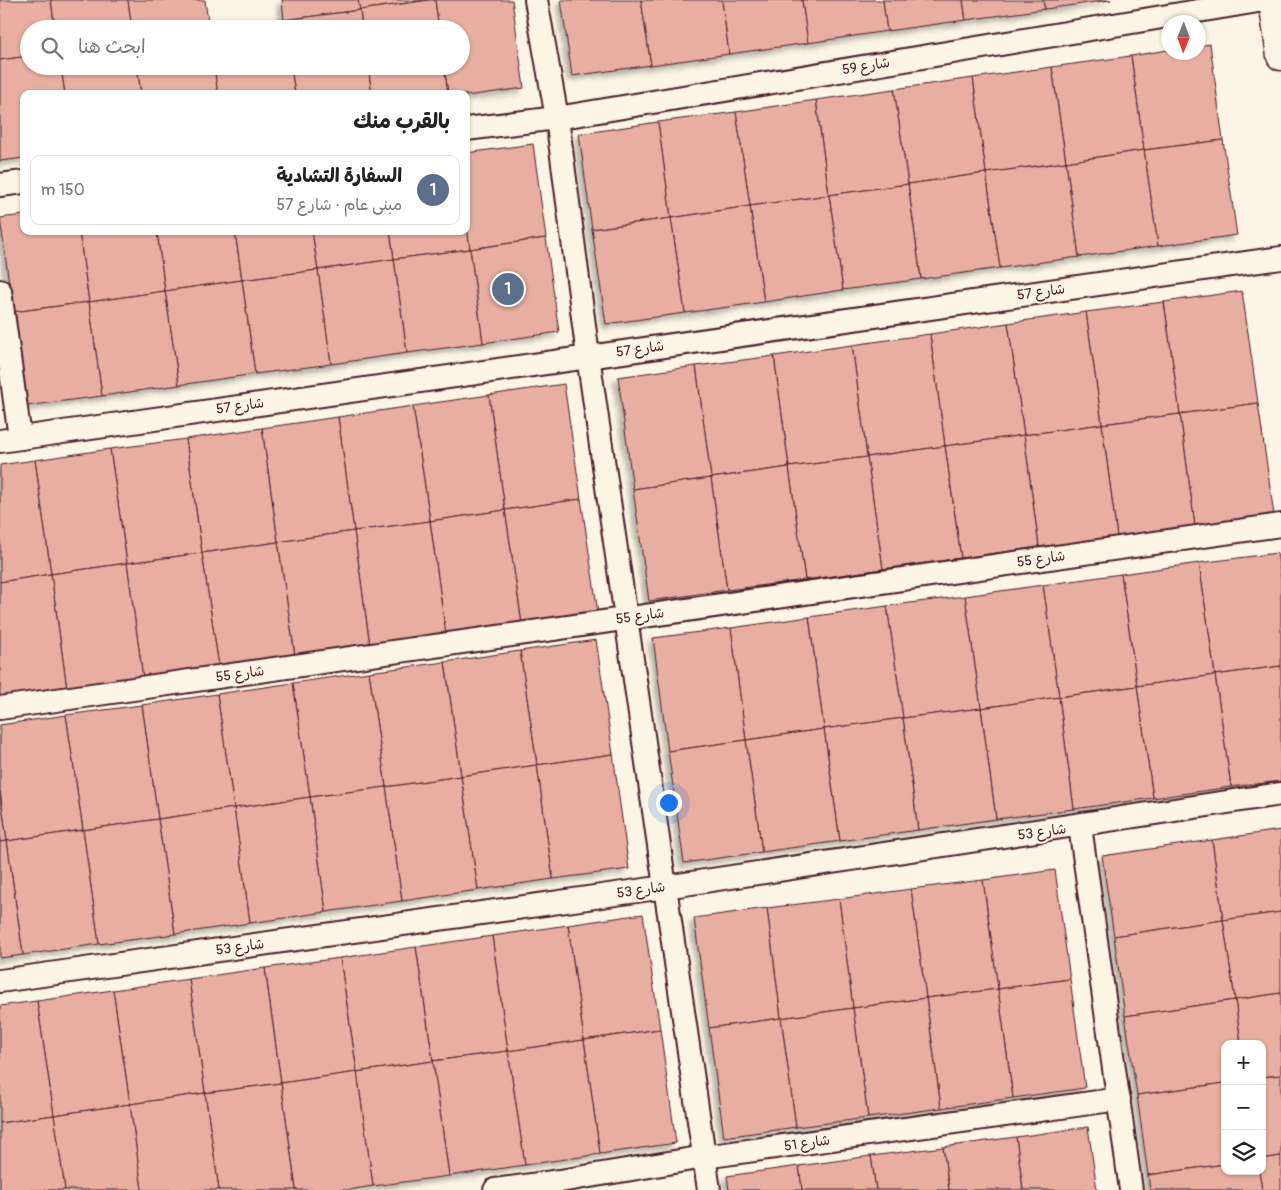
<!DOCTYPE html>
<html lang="ar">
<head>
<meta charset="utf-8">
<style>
  body { margin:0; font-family:Pangolin,"Playpen Sans Arabic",sans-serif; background:#f6f6f6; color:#222; direction:rtl }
  .controls { position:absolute; right:15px; bottom:15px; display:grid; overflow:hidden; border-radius:10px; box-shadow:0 1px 4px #0004 }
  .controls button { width:45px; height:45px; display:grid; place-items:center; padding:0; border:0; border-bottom:1px solid #e0e0e0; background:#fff; color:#222; font:25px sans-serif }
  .compass { position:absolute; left:1161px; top:15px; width:45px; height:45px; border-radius:50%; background:#fff; box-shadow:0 1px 4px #0004; rotate:181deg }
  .you { position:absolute; left:668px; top:802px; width:18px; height:18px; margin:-12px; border:4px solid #fff; border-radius:50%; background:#1a73e8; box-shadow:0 0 0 8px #1a73e833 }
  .badge { display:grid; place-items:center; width:32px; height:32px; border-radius:50%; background:#7c3aed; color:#fff; font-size:16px; font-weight:700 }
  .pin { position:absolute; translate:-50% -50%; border:2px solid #fff; box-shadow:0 1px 5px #0006 }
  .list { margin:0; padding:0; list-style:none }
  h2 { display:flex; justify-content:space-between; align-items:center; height:65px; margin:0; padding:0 20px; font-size:21px }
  h2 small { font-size:16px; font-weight:400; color:#767676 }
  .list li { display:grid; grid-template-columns:32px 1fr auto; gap:15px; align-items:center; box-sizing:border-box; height:70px; margin:0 10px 10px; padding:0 10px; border:1px solid #e0e0e0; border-radius:10px }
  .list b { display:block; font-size:19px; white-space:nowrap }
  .list p { margin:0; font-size:16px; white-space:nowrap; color:#767676 }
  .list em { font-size:16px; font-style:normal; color:#767676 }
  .icon { flex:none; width:28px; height:28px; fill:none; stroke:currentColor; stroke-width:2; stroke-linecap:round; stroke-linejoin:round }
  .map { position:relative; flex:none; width:1281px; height:1190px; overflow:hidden; direction:ltr }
  .search { position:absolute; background:#fff; box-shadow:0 1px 4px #0004; left:20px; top:20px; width:450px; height:55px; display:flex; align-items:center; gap:12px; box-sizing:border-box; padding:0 18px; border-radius:28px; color:#767676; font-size:19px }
  .panel { position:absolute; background:#fff; box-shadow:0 1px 4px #0004; left:20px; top:90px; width:450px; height:145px; border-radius:10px; direction:rtl }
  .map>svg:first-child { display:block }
  .building { fill:#e7aea1; stroke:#4a1f2b; filter:url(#shadow) }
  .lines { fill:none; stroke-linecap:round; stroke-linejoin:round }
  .street-casing { stroke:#4a1f2b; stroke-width:26 }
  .secondary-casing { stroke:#4a1f2b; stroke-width:31 }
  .street { stroke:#fcf5e5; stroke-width:22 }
  .secondary { stroke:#fcf5e5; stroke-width:28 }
  .labels { text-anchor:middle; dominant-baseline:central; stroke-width:4; stroke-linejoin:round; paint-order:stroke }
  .street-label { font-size:14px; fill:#4a1f2b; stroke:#fcf5e5 }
</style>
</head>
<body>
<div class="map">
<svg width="1281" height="1190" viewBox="0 0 1281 1190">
  <defs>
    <filter id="shadow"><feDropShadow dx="-4.5" dy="4.5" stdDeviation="2.5" flood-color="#0004"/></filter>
  </defs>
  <rect width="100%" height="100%" fill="#fcf5e5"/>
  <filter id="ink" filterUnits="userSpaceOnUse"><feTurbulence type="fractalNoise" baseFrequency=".02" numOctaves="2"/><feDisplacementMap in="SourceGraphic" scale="10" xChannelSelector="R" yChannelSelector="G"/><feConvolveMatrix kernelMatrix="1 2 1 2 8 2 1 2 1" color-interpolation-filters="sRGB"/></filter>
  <g filter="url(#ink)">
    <!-- building -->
    <g class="building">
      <polygon points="0,0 51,0 55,29 29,29 29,56 0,60"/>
      <polygon points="51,0 128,0 132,29 55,29"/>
      <polygon points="128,0 205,0 209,29 132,29"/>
      <polygon points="282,0 358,0 360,10 284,20"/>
      <polygon points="358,0 429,0 360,10"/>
      <polygon points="429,0 435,0 439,29 362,29 360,10"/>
      <polygon points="435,0 512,0 524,88 466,96 466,94 448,94 444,66 461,66 461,29 439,29"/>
      <polygon points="561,0 641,0 651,65 572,76"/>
      <polygon points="641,0 722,0 729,54 651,65"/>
      <polygon points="722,0 802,0 808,43 729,54"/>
      <polygon points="802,0 883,0 887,31 808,43"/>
      <polygon points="883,0 963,0 966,20 887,31"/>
      <polygon points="963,0 1043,0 1045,9 966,20"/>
      <polygon points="1043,0 1111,0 1045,9"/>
      <polygon points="360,10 362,29 286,29 284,20"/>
      <polygon points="284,20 286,29 223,29"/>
      <polygon points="1210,44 1223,140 1144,150 1131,56 1168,50 1168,52 1198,52 1198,46"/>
      <polygon points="29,56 29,66 61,66 65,94 24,94 24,158 0,161 0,60"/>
      <polygon points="1131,56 1144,150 1066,162 1052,67"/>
      <polygon points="61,66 137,66 141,94 65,94"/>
      <polygon points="137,66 214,66 218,94 141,94"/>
      <polygon points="214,66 291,66 295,94 218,94"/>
      <polygon points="291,66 368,66 372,94 295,94"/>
      <polygon points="368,66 444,66 448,94 372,94"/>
      <polygon points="1052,67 1066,162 986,173 973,78"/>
      <polygon points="973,78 986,173 908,184 894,89"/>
      <polygon points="894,89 908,184 829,195 816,100"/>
      <polygon points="816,100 829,195 750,206 736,112"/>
      <polygon points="736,112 750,206 671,218 658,122"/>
      <polygon points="658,122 671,218 592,229 579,134"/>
      <polygon points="1223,140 1237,235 1158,246 1144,150"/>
      <polygon points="533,144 546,238 470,249 466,222 466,153"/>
      <polygon points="1144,150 1158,246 1079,257 1066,162"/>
      <polygon points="1066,162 1079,257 1000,268 986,173"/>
      <polygon points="986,173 1000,268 921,279 908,184"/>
      <polygon points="908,184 921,279 843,290 829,195"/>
      <polygon points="829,195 843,290 764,302 750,206"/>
      <polygon points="750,206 764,302 685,313 671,218"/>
      <polygon points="24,215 24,231 79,231 89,302 13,312 0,218"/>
      <polygon points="671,218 685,313 606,324 592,229"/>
      <polygon points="466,222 470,249 394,259 390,231 466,231"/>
      <polygon points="79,231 157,231 165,291 89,302"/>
      <polygon points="157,231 235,231 242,280 165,291"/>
      <polygon points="235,231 312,231 318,270 242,280"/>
      <polygon points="312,231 390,231 394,259 318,270"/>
      <polygon points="546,238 559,332 483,343 470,249"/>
      <polygon points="470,249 483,343 407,353 394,259"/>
      <polygon points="394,259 407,353 331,364 318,270"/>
      <polygon points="318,270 331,364 255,374 242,280"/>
      <polygon points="242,280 255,374 179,385 165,291"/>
      <polygon points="165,291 179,385 102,396 89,302"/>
      <polygon points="1242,291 1258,403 1180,414 1164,302"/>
      <polygon points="89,302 102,396 26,406 13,312"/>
      <polygon points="1164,302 1180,414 1102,424 1086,312"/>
      <polygon points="1086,312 1102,424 1024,435 1008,323"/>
      <polygon points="1008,323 1024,435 945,446 930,334"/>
      <polygon points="930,334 945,446 867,457 852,345"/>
      <polygon points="852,345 867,457 789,467 774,356"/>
      <polygon points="774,356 789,467 711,478 696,366"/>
      <polygon points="696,366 711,478 633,489 618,377"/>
      <polygon points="564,384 581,499 505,510 489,395"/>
      <polygon points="489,395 505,510 430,521 413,406"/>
      <polygon points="1258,403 1274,515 1195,526 1180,414"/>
      <polygon points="413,406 430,521 354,531 338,417"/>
      <polygon points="1180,414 1195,526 1117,537 1102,424"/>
      <polygon points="338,417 354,531 278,542 262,428"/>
      <polygon points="1102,424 1117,537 1039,547 1024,435"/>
      <polygon points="262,428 278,542 202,553 186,439"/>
      <polygon points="1024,435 1039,547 961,558 945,446"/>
      <polygon points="186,439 202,553 127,563 110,449"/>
      <polygon points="945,446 961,558 883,569 867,457"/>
      <polygon points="110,449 127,563 51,574 35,460"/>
      <polygon points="867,457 883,569 805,580 789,467"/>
      <polygon points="35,460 51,574 0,582 0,465"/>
      <polygon points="789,467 805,580 727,590 711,478"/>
      <polygon points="711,478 727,590 649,601 633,489"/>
      <polygon points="581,499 598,613 522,624 505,510"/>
      <polygon points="505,510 522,624 446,635 430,521"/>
      <polygon points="430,521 446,635 370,646 354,531"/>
      <polygon points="354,531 370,646 295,656 278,542"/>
      <polygon points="278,542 295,656 219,667 202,553"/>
      <polygon points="202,553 219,667 143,678 127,563"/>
      <polygon points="1277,553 1281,579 1281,666 1215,675 1199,563"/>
      <polygon points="127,563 143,678 67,689 51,574"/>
      <polygon points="1199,563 1215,675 1137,686 1121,574"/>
      <polygon points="51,574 67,689 0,698 0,582"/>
      <polygon points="1121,574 1137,686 1059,697 1043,585"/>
      <polygon points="1043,585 1059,697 981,708 965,596"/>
      <polygon points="965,596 981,708 903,718 887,606"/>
      <polygon points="887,606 903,718 824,729 809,617"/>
      <polygon points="809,617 824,729 746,740 731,628"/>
      <polygon points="731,628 746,740 668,751 653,638"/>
      <polygon points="596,640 613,754 537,765 520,651"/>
      <polygon points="520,651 537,765 461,776 445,662"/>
      <polygon points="445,662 461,776 386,787 369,672"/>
      <polygon points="1281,666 1281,781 1231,787 1215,675"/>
      <polygon points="369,672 386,787 310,797 293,683"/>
      <polygon points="1215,675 1231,787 1153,798 1137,686"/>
      <polygon points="293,683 310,797 234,808 217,694"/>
      <polygon points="1137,686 1153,798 1074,809 1059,697"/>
      <polygon points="217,694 234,808 158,819 142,705"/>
      <polygon points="1059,697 1074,809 996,819 981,708"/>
      <polygon points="142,705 158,819 83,830 66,715"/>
      <polygon points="981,708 996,819 918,830 903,718"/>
      <polygon points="66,715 83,830 7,841 0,792 0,725"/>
      <polygon points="903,718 918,830 840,841 824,729"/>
      <polygon points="824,729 840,841 762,852 746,740"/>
      <polygon points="746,740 762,852 684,863 668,751"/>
      <polygon points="613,754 629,869 553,879 537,765"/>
      <polygon points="537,765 553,879 478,890 461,776"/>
      <polygon points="461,776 478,890 402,901 386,787"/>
      <polygon points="386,787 402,901 326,912 310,797"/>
      <polygon points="0,792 7,841 0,842"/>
      <polygon points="310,797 326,912 250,923 234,808"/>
      <polygon points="234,808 250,923 175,934 158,819"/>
      <polygon points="158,819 175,934 99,944 83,830"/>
      <polygon points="83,830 99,944 23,955 7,841"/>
      <polygon points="1281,830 1281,912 1223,920 1212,840"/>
      <polygon points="1212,840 1223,920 1114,936 1102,856"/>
      <polygon points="7,841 23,955 0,958 0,842"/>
      <polygon points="1055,870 1070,979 998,989 983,880"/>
      <polygon points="983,880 998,989 926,998 911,889"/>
      <polygon points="911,889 926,998 853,1008 839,899"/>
      <polygon points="839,899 853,1008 781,1018 767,908"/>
      <polygon points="767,908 781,1018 709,1028 694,918"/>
      <polygon points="1281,912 1281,993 1235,1000 1223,920"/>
      <polygon points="643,914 660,1029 584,1040 568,925"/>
      <polygon points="1223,920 1235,1000 1125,1016 1114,936"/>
      <polygon points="568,925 584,1040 508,1051 492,936"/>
      <polygon points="492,936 508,1051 433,1061 416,947"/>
      <polygon points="416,947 433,1061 357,1072 340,958"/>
      <polygon points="340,958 357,1072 281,1083 265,968"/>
      <polygon points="265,968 281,1083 205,1093 189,979"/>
      <polygon points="189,979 205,1093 130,1104 113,990"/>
      <polygon points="1070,979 1085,1088 1013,1098 998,989"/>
      <polygon points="998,989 1013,1098 941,1108 926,998"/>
      <polygon points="113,990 130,1104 54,1115 37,1001"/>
      <polygon points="1281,993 1281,1075 1262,1077 1262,1044 1241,1044 1235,1000"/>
      <polygon points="926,998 941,1108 868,1118 853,1008"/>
      <polygon points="1235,1000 1241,1044 1225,1044 1225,1083 1137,1095 1125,1016"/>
      <polygon points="37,1001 54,1115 0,1123 0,1006"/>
      <polygon points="853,1008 868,1118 796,1127 781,1018"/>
      <polygon points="781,1018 796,1127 724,1137 709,1028"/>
      <polygon points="660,1029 676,1143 600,1154 584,1040"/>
      <polygon points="584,1040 600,1154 525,1165 508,1051"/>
      <polygon points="508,1051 525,1165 449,1176 433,1061"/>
      <polygon points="433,1061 449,1176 373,1186 357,1072"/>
      <polygon points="357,1072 373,1186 348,1190 296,1190 281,1083"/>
      <polygon points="1281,1075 1281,1156 1262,1159 1262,1077"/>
      <polygon points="281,1083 296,1190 219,1190 205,1093"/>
      <polygon points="1225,1083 1225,1164 1148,1175 1137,1095"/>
      <polygon points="205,1093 219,1190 142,1190 130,1104"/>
      <polygon points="130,1104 142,1190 65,1190 54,1115"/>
      <polygon points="54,1115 65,1190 0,1190 0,1123"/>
      <polygon points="1088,1127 1097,1190 1023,1190 1016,1137"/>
      <polygon points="1016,1137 1023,1190 949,1190 943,1147"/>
      <polygon points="943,1147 949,1190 876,1190 871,1156"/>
      <polygon points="871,1156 876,1190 802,1190 799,1166"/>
      <polygon points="1281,1156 1281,1190 1262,1190 1259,1171 1262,1171 1262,1159"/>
      <polygon points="1225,1164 1225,1171 1259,1171 1262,1190 1150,1190 1148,1175"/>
      <polygon points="799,1166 802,1190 729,1190 727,1176"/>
    </g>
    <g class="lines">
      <defs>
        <g id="street">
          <polyline points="536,0 557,118 588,356 709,1190"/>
          <polyline points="466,129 557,118 1264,0"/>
          <polyline points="0,185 24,182"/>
          <polyline points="0,291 20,438"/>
          <polyline points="0,441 1281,258"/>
          <polyline points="0,708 1281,525"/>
          <polyline points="1080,826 1131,1190"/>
          <polyline points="0,981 665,887 1281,794"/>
          <polyline points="495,1190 560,1181 704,1157 1119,1099"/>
        </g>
        <polyline id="secondary" points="1273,0 1281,56"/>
      </defs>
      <!-- street casing -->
      <use href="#street" class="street-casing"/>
      <!-- secondary casing -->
      <use href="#secondary" class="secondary-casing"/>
      <!-- street -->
      <use href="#street" class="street"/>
      <!-- secondary -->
      <use href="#secondary" class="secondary"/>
    </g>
  </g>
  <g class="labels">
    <!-- street labels -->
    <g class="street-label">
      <text transform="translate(866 66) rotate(-9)">شارع 59</text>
      <text transform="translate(1041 292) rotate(-8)">شارع 57</text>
      <text transform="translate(640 349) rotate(-8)">شارع 57</text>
      <text transform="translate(240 406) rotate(-8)">شارع 57</text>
      <text transform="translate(1041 559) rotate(-8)">شارع 55</text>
      <text transform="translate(640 616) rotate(-8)">شارع 55</text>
      <text transform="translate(240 674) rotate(-8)">شارع 55</text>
      <text transform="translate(1042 832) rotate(-8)">شارع 53</text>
      <text transform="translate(641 890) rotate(-8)">شارع 53</text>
      <text transform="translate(240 947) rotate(-8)">شارع 53</text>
      <text transform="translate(807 1143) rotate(-8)">شارع 51</text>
    </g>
  </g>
</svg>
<div class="controls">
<button>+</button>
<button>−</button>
<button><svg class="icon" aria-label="layers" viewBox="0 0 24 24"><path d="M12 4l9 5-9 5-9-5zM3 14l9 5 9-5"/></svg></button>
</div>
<svg class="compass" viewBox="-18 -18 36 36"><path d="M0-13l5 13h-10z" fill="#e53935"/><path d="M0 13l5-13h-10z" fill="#767676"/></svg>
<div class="you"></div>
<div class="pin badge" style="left:508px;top:289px;background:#5c6f8a">1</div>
<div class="search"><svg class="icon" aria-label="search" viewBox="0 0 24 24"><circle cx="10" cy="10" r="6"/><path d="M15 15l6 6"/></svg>ابحث هنا</div>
<section class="panel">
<h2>بالقرب منك<small></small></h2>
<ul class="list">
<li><span class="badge" style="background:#5c6f8a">1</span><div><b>السفارة التشادية</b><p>مبنى عام · شارع 57</p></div><em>150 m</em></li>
</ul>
</section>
</div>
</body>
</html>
